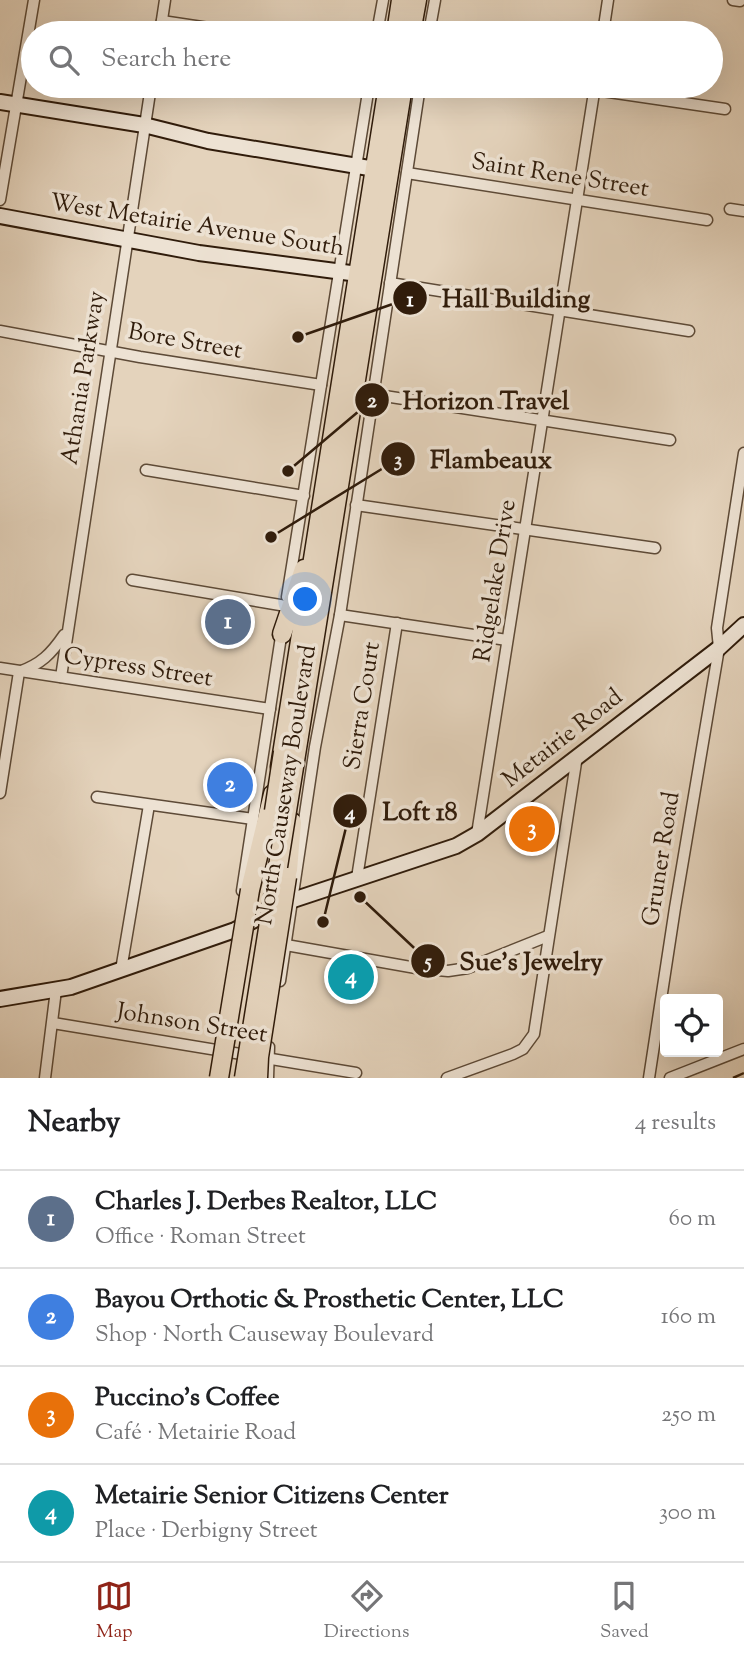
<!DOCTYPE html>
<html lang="en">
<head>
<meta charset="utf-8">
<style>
  body { margin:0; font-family:"Sorts Mill Goudy",serif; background:#f6f6f6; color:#202124 }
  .controls { position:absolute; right:21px; bottom:21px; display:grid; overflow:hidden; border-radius:7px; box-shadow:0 7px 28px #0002 }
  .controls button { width:63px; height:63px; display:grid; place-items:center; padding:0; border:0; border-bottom:2px solid #e0e0e0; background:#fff; color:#202124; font:35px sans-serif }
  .you { position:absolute; left:306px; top:600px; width:24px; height:24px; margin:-18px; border:5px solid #fff; border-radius:50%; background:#1a73e8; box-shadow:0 0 0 10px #1a73e833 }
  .badge { display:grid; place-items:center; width:46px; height:46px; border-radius:50%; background:#8f2418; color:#fff; font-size:23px; font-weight:700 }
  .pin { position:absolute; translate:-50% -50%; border:4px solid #fff; box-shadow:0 2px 7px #0006 }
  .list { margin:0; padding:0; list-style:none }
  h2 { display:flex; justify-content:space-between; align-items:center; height:91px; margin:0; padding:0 28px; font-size:30px }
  h2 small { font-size:23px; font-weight:400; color:#757577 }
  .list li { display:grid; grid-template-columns:46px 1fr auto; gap:21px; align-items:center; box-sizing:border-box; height:98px; padding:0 28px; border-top:2px solid #e0e0e0 }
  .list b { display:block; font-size:26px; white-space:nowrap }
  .list p { margin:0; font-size:23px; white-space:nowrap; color:#757577 }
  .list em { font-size:23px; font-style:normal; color:#757577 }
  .icon { flex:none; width:38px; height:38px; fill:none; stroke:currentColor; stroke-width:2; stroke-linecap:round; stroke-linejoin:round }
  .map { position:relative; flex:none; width:744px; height:1078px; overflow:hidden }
  .search { position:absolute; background:#fff; box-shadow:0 7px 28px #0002; left:21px; right:21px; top:21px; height:77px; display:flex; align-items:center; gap:18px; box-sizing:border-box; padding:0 24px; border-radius:38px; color:#757577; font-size:26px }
  .sheet { height:483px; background:#fff }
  nav { display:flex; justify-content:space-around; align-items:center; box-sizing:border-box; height:98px; border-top:2px solid #e0e0e0; background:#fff; font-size:19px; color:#757577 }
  nav a { display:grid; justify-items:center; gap:4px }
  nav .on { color:#8f2418 }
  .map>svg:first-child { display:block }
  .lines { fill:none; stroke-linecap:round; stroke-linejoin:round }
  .minor-casing { stroke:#5d4a37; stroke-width:13 }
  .secondary-casing { stroke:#301c0b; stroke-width:18 }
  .trunk-casing { stroke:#301c0b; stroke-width:21 }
  .minor { stroke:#ede2d3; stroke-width:10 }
  .secondary { stroke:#ede2d3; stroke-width:14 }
  .trunk { stroke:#e4d3bc; stroke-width:18 }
  .rail { stroke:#301c0b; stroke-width:2.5; stroke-dasharray:12 12; stroke-linecap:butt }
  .trunk-bridge-casing { stroke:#301c0b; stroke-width:21; stroke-linecap:butt }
  .trunk-bridge { stroke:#e4d3bc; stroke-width:18 }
  .labels { text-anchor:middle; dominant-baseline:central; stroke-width:7; stroke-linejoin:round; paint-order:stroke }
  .street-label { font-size:24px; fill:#301c0b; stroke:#ede2d3 }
  .leader { fill:none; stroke:#301c0b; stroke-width:2.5 }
  .callout-dot { fill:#301c0b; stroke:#ede2d3; stroke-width:2.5 }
  .mark-label { font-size:21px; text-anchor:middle; font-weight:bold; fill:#fff }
  .callout-label { font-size:26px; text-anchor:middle; font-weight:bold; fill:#301c0b; stroke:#ede2d3; stroke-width:7; stroke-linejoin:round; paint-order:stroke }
</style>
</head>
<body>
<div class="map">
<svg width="744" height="1078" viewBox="0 0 744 1078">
  <rect width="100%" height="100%" fill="#e4d3bc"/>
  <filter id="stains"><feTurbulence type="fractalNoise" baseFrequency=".00286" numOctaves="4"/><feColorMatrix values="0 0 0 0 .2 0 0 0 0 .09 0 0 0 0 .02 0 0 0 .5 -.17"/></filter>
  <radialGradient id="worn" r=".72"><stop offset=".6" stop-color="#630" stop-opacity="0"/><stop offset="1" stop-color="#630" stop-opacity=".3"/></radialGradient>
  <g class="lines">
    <defs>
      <g id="minor">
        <polyline points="733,0 740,1"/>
        <polyline points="162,21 242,33"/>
        <polyline points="160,33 165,0"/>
        <polyline points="377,33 383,0"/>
        <polyline points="429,33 435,0"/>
        <polyline points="603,33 608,0"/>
        <polyline points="568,86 725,109"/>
        <polyline points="407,173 707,220"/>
        <polyline points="0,200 34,0"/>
        <polyline points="730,209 744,211"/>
        <polyline points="390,283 689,331"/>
        <polyline points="0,331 140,357 321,385"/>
        <polyline points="352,391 670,440"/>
        <polyline points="146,470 304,496"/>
        <polyline points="356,505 655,548"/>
        <polyline points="132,580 286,606"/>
        <polyline points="287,597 369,86"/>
        <polyline points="340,615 507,640"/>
        <polyline points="0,668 270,709"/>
        <polyline points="61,677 151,86"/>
        <path d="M0,793L19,672C41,664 51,654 64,635"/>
        <polyline points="97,797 253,819"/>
        <polyline points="477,834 595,86"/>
        <polyline points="357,878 397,623"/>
        <polyline points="242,891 282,630"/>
        <polyline points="286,945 416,968 448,971 468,968 548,936"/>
        <polyline points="121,970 149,805"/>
        <polyline points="280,981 315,747 340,615 420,86"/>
        <polyline points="53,1023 356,1073"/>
        <polyline points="45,1078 56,990"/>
        <polyline points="268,1078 269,1047"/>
        <polyline points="447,1078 513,1054 523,1049 534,1034 577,756"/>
        <polyline points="649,1078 675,908 719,648 717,628 744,453"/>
        <polyline points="670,1078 744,1049"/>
      </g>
      <g id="secondary">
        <polyline points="0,102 144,125 208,141 375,169 380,177"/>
        <polyline points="0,216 199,253 358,274 367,270"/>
        <polyline points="0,999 71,987 235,930 293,900 456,846 477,834 719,648 744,625"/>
      </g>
      <g id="trunk">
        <polyline points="396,33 401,0"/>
        <polyline points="411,33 417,0"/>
        <polyline points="282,634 304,569"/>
        <polyline points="299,736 403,86"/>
        <polyline points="280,767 388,86"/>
        <polyline points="288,870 292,822"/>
        <polyline points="250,890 273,794"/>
      </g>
    </defs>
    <!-- minor casing -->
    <use href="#minor" class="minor-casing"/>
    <!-- secondary casing -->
    <use href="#secondary" class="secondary-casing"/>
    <!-- trunk casing -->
    <use href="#trunk" class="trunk-casing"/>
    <!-- minor -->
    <use href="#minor" class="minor"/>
    <!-- secondary -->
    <use href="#secondary" class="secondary"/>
    <!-- trunk -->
    <use href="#trunk" class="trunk"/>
    <!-- rail -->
    <polyline class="rail" points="733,1078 744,1073"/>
    <defs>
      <g id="trunk-bridge">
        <polyline points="274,811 283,752"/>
        <polyline points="219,1078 250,890"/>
        <polyline points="244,1078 299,736"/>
        <polyline points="258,1078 259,1057 287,877"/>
      </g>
    </defs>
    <!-- trunk-bridge casing -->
    <use href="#trunk-bridge" class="trunk-bridge-casing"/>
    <!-- trunk-bridge -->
    <use href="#trunk-bridge" class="trunk-bridge"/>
  </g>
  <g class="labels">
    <!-- street labels -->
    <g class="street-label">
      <text transform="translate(560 176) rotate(9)">Saint Rene Street</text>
      <text transform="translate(197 226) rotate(9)">West Metairie Avenue South</text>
      <text transform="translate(185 342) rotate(10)">Bore Street</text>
      <text transform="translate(84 378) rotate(-81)">Athania Parkway</text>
      <text transform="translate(496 581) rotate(-81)">Ridgelake Drive</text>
      <text transform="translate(138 668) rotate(9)">Cypress Street</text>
      <text transform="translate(363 706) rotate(-81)">Sierra Court</text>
      <text transform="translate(563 739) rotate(-38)">Metairie Road</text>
      <text transform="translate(287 785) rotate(-81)">North Causeway Boulevard</text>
      <text transform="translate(662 859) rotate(-81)">Gruner Road</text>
      <text transform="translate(192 1024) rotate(9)">Johnson Street</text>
    </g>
  </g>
  <!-- callouts -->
  <path class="leader" d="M298 337L410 298M288 471L372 400M271 537L398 459M323 922L350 811M360 897L428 961"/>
  <g class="callout-dot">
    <circle cx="298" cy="337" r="7"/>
    <circle cx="288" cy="471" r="7"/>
    <circle cx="271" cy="537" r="7"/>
    <circle cx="323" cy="922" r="7"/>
    <circle cx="360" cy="897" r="7"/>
    <circle cx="410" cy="298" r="18"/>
    <circle cx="372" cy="400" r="18"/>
    <circle cx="398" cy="459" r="18"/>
    <circle cx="350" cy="811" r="18"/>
    <circle cx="428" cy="961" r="18"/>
  </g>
  <g class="mark-label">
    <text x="410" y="306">1</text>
    <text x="372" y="407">2</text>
    <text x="398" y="466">3</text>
    <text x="350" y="819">4</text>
    <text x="428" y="968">5</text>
  </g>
  <g class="callout-label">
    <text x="516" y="307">Hall Building</text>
    <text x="486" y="409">Horizon Travel</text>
    <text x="491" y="468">Flambeaux</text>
    <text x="420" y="820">Loft 18</text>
    <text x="531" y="970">Sue's Jewelry</text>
  </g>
  <rect width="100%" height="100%" filter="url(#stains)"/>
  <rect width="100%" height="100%" fill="url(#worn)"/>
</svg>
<div class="controls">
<button><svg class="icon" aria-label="locate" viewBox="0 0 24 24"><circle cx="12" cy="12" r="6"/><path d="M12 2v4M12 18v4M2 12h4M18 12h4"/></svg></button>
</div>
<div class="you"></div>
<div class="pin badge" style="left:228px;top:622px;background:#5c6f8a">1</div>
<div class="pin badge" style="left:230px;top:785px;background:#3f7fe0">2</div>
<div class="pin badge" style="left:532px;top:829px;background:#e8710a">3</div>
<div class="pin badge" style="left:351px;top:977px;background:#0f9aa8">4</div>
<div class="search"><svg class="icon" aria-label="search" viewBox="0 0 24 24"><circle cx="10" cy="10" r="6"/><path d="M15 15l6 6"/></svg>Search here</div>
</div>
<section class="sheet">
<h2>Nearby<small>4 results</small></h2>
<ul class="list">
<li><span class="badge" style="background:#5c6f8a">1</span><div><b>Charles J. Derbes Realtor, LLC</b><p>Office · Roman Street</p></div><em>60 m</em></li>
<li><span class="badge" style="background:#3f7fe0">2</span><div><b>Bayou Orthotic &amp; Prosthetic Center, LLC</b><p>Shop · North Causeway Boulevard</p></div><em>160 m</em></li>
<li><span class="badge" style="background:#e8710a">3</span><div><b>Puccino's Coffee</b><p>Café · Metairie Road</p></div><em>250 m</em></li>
<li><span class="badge" style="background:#0f9aa8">4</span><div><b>Metairie Senior Citizens Center</b><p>Place · Derbigny Street</p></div><em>300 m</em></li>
</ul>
</section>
<nav>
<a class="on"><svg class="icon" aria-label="map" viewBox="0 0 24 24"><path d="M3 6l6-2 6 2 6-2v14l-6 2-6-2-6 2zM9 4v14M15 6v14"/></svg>Map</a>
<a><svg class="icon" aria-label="directions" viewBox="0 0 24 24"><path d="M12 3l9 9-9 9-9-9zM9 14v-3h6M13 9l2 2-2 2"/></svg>Directions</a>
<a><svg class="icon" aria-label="saved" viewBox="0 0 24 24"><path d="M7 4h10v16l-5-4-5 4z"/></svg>Saved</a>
</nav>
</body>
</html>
